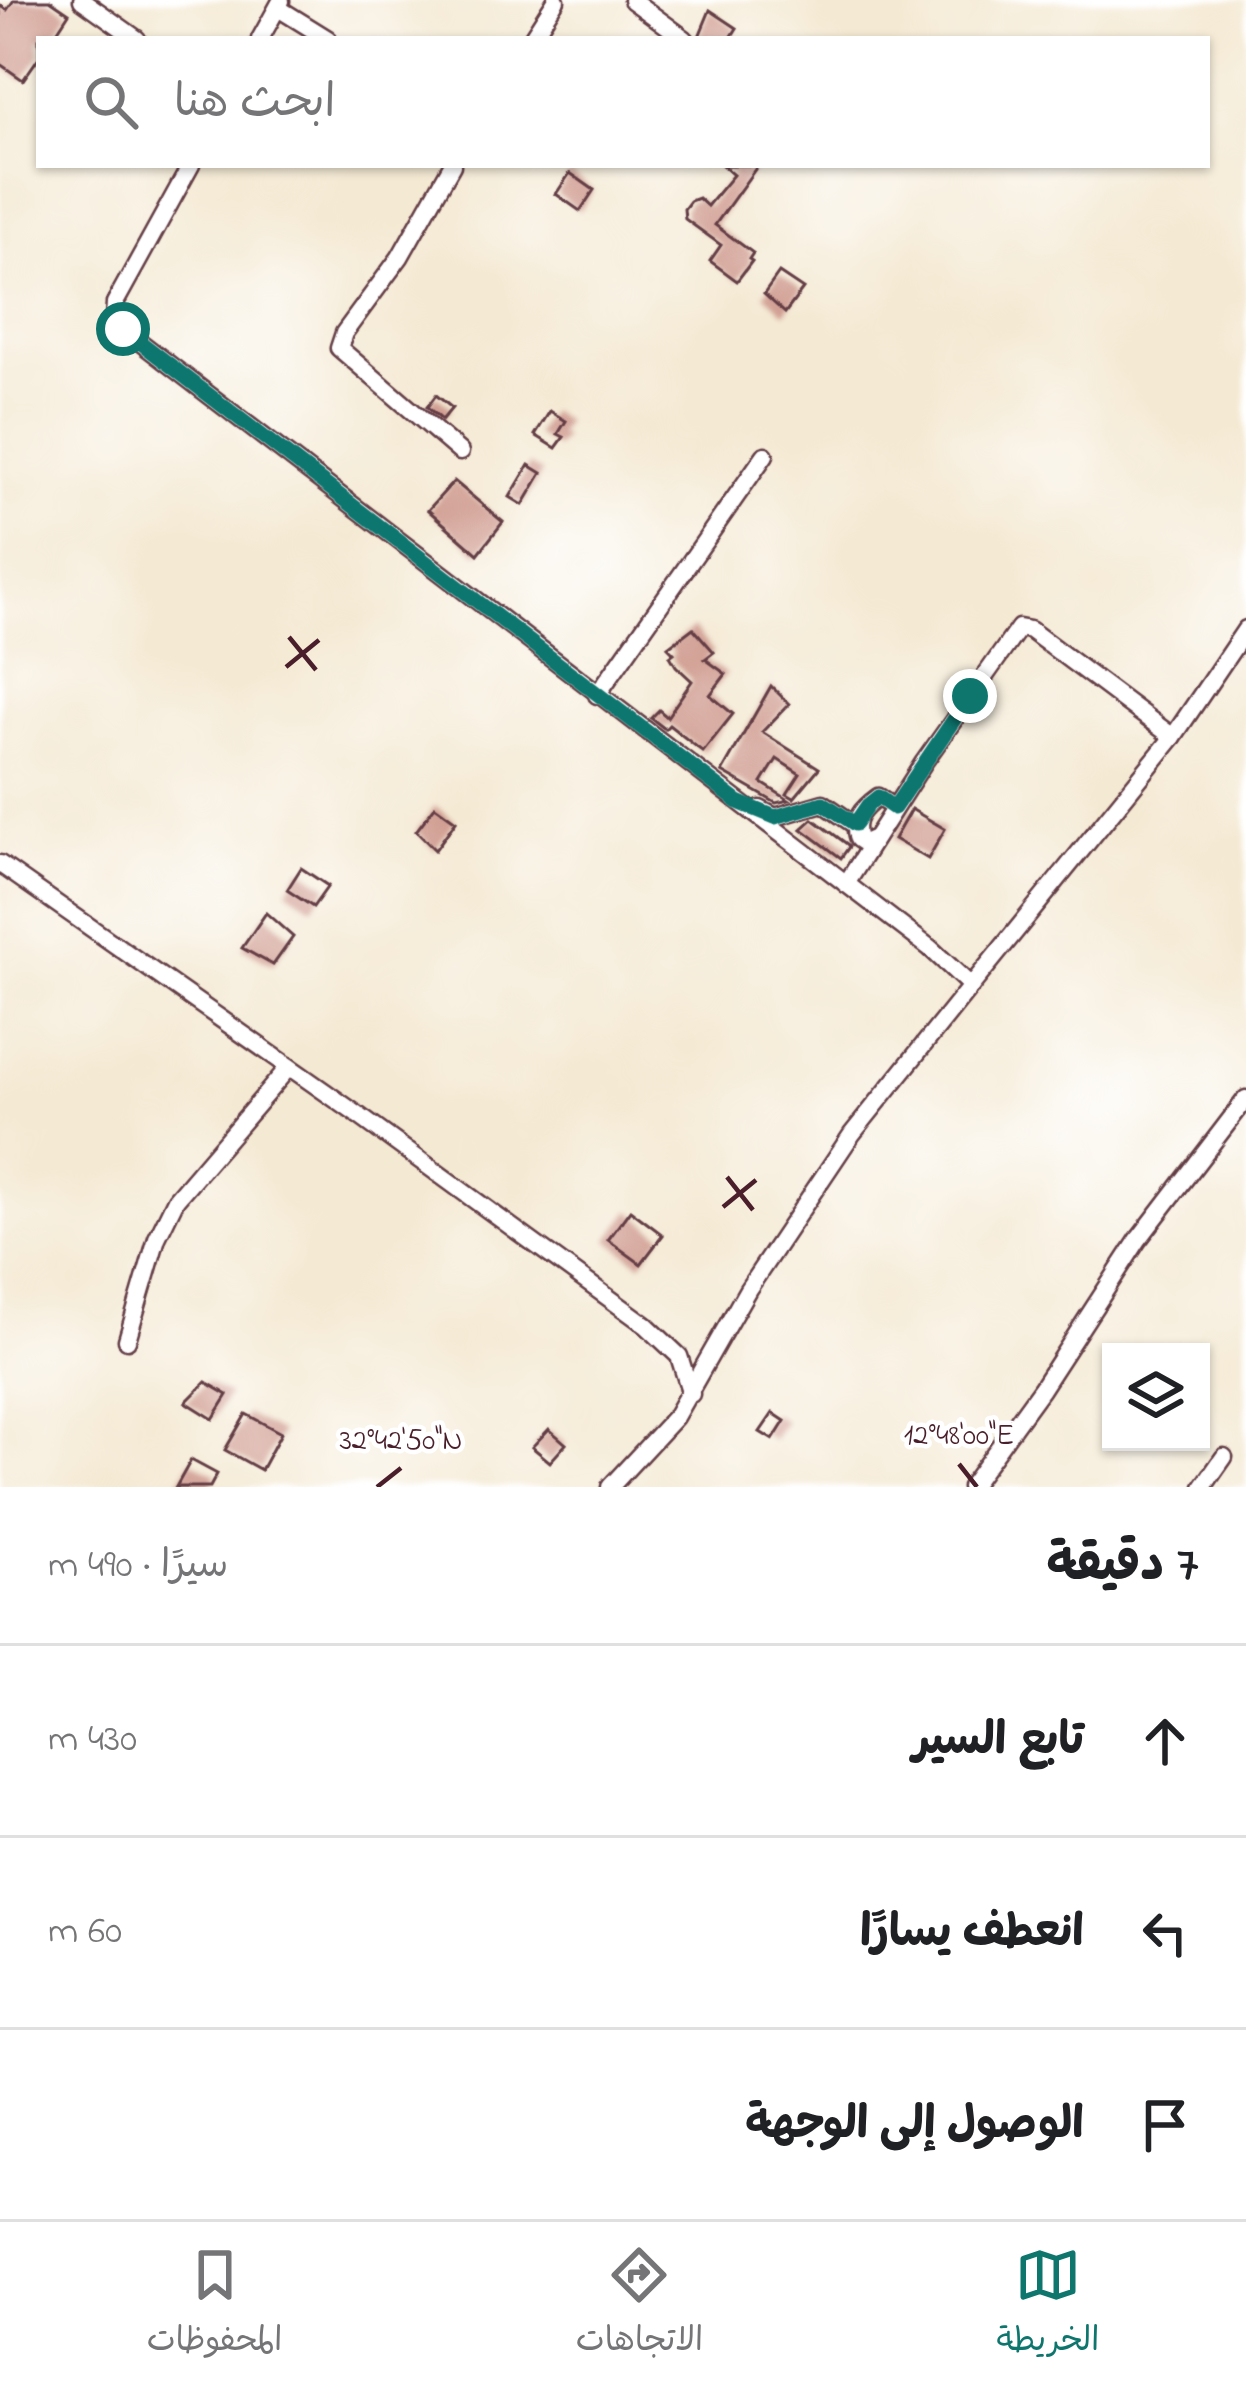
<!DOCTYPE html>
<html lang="ar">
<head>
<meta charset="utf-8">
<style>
  body { margin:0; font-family:"Indie Flower","Playpen Sans Arabic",sans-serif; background:#f2f2f2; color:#202124; direction:rtl }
  .controls { position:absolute; right:36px; bottom:36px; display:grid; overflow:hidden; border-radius:0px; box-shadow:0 3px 9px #0004 }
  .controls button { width:108px; height:108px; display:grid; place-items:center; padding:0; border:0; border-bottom:3px solid #e0e0e0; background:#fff; color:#202124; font:60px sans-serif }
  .stop { position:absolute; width:36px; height:36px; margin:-27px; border:9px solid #0f766e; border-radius:50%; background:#fff }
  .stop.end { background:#0f766e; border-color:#fff; box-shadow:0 3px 12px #0008 }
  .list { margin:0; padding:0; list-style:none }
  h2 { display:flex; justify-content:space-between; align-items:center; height:156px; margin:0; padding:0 48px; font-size:51px }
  h2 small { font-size:39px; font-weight:400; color:#757577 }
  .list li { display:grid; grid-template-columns:78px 1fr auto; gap:36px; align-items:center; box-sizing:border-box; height:192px; padding:0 48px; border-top:3px solid #e0e0e0 }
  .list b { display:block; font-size:45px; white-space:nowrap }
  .list em { font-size:39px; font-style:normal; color:#757577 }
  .icon { flex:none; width:66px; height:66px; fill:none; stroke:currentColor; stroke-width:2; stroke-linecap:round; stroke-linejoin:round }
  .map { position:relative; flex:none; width:1246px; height:1487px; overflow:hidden; direction:ltr }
  .search { position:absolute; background:#fff; box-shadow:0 3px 9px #0004; left:36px; right:36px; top:36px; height:132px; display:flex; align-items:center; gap:30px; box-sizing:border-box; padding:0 42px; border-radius:0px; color:#757577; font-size:45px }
  .sheet { height:732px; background:#fff }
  nav { display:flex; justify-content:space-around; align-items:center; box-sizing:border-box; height:168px; border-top:3px solid #e0e0e0; background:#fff; font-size:33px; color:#757577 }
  nav a { display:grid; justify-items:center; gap:6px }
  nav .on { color:#0f766e }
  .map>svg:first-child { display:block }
  .building { fill:#cf9a8d }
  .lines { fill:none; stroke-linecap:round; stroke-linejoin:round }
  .minor-casing { stroke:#643d44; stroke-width:21 }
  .minor { stroke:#fff; stroke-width:16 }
  .route { stroke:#0f766e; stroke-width:15 }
  .ticks { fill:none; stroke:#4a1f2b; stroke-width:4.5 }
  .ticks-label { font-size:30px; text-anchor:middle; fill:#4a1f2b; stroke:#fff; stroke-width:9; stroke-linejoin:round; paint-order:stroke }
</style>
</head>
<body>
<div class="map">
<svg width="1246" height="1487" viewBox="0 0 1246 1487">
  <rect width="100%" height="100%" fill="#fff"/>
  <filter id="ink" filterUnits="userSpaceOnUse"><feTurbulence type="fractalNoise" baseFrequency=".00833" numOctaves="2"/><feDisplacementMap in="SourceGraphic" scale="24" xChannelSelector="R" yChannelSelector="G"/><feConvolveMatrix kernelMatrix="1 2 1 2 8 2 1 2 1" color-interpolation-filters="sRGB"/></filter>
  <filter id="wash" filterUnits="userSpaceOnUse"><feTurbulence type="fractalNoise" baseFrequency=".004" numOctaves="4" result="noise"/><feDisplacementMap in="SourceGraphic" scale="48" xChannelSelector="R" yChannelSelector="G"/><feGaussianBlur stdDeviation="2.7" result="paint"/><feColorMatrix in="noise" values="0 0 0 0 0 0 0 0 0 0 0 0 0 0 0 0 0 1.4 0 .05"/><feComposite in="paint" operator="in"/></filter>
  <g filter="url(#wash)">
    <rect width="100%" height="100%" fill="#f4e9d3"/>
    <g id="blocks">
      <!-- building -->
      <g class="building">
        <polygon points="14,0 50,0 69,13 52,39 39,39 39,57 23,80 0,64 0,5 7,10"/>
        <polygon points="710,10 737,28 730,39 698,39"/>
        <polygon points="722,165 758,165 715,225 753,253 749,259 752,261 737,281 710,261 721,245 685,219 684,209 690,201 698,198 707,206 733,175"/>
        <polygon points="570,173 594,190 580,211 556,194"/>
        <polygon points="779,273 803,289 785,313 764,294"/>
        <polygon points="436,395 452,408 442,420 427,407"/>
        <polygon points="550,411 566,421 558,434 564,437 556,448 535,435"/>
        <polygon points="529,465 542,473 523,505 510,497"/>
        <polygon points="454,481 503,522 478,554 428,510"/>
        <polygon points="693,628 714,652 705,659 726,674 710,695 733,714 703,752 669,725 665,729 651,718 659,710 667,717 692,681 676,666 670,656 674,653 668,647"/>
        <polygon points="771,686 789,704 762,732 819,768 794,798 787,794 800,774 777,759 762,783 789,800 776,803 722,772"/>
        <polygon points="435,806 456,821 435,850 416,831"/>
        <polygon points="911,809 945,829 928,859 894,839"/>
        <polygon points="813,819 847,844 849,847 841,858 802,829"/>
        <polygon points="301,868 328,886 313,907 287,890"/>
        <polygon points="266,913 293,937 273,965 242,948"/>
        <polygon points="630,1210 663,1235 641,1264 608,1240"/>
        <polygon points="206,1382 228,1395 213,1419 186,1402"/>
        <polygon points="773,1413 785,1421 773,1440 760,1432"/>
        <polygon points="246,1414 281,1433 261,1470 225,1450"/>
        <polygon points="549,1429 566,1444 550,1462 532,1447"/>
        <polygon points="191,1460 217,1474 210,1487 176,1487"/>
      </g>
    </g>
  </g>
  <g filter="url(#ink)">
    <use href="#blocks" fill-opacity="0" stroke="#643d44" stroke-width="3"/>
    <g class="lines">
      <defs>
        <g id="minor">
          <polyline points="82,0 137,39"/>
          <polyline points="632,0 685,39"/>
          <polyline points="278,8 328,39"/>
          <polyline points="260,39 281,1"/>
          <polyline points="531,39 556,0"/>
          <polyline points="191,165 115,303 114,317 123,329 930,948 971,986 852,1134 748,1289 675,1417 610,1487"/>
          <polyline points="452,165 400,257 344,333 339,348 460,452"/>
          <polyline points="597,695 765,455"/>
          <polyline points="760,809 775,817 823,803 855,825"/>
          <path d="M875,838L864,843L858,839C851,820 863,808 878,797L894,808"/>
          <polyline points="0,864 358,1115 646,1325 679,1356 691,1394"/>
          <polyline points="846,884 924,762 1019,628 1030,630 1173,737"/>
          <polyline points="971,986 1173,737 1246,629"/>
          <polyline points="127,1340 157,1238 176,1199 289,1067"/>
          <polyline points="970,1487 1041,1389 1138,1240 1246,1099"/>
          <polyline points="1203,1487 1224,1457"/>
        </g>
      </defs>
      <!-- minor casing -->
      <use href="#minor" class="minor-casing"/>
      <!-- minor -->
      <use href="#minor" class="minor"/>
    </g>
  </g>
  <g class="lines" filter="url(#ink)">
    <!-- route -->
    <polyline class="route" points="123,329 738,802 775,817 823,803 855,824 868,805 878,797 894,808 970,696"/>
  </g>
  <!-- ticks -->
  <path class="ticks" d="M289,637L316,670M286,667L319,640M727,1177L753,1210M723,1207L756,1180M959,1464L977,1487M377,1487L401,1468"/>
  <g class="ticks-label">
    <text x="959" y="1444">12°48'00"E</text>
    <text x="401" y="1449">32°42'50"N</text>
  </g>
</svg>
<div class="controls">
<button><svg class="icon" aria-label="layers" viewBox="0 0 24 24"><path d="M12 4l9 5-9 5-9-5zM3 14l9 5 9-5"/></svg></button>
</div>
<div class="stop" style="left:123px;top:329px"></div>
<div class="stop end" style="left:970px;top:696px"></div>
<div class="search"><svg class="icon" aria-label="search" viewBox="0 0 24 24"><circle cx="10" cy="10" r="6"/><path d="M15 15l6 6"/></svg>ابحث هنا</div>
</div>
<section class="sheet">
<h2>7 دقيقة<small>سيرًا · 490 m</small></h2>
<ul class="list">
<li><svg class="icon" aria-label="ahead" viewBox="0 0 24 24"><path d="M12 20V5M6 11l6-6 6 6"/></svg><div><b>تابع السير</b></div><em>430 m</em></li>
<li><svg class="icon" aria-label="left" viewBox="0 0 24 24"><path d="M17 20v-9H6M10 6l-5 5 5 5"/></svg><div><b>انعطف يسارًا</b></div><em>60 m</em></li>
<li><svg class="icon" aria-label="arrive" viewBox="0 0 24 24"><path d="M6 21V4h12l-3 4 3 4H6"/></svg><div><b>الوصول إلى الوجهة</b></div></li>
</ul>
</section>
<nav>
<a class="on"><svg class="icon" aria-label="map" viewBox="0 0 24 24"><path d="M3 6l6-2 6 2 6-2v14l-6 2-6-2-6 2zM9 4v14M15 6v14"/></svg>الخريطة</a>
<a><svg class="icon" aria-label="directions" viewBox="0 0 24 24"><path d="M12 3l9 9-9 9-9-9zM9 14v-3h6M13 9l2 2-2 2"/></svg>الاتجاهات</a>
<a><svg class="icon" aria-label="saved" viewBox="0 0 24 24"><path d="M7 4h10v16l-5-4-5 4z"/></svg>المحفوظات</a>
</nav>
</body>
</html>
